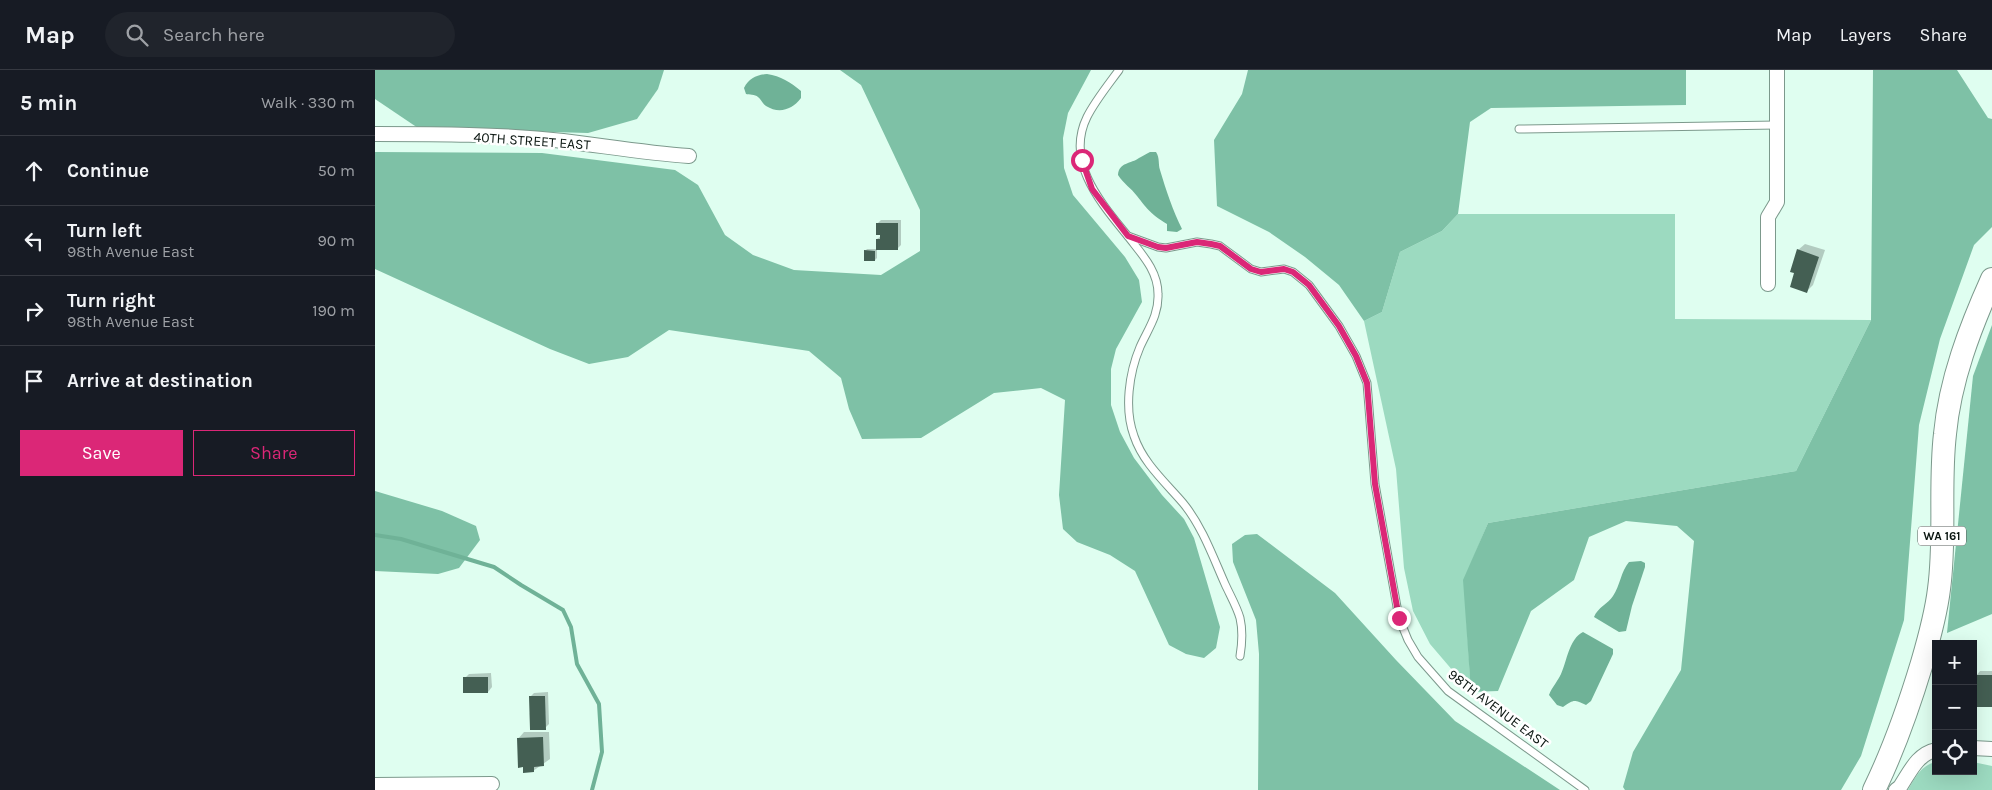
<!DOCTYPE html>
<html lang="en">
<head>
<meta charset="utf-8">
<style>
  body { margin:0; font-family:Karla,sans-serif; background:#20242c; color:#f1f3f6 }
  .controls { position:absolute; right:15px; bottom:15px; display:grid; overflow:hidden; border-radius:0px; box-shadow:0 5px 20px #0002 }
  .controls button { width:45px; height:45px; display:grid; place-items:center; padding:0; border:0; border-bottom:1px solid #363941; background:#171b24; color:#f1f3f6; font:25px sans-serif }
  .stop { position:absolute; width:15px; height:15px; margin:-11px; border:4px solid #db2777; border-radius:50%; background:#fff }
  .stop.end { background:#db2777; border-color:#fff; box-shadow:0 1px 5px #0008 }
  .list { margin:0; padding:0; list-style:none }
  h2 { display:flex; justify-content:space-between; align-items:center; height:65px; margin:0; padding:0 20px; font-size:21px }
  h2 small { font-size:16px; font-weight:400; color:#9ea1a6 }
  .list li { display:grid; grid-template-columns:32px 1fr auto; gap:15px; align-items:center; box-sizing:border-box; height:70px; padding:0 20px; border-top:1px solid #363941 }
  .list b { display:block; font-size:19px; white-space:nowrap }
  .list p { margin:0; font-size:16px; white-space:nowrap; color:#9ea1a6 }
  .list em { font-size:16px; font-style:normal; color:#9ea1a6 }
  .actions { display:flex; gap:10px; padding:15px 20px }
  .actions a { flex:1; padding:11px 0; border:1px solid #db2777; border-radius:0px; text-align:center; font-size:18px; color:#db2777 }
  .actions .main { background:#db2777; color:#fff }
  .icon { flex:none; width:28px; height:28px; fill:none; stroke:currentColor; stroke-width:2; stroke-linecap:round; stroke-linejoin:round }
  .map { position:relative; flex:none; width:1617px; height:720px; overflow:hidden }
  header { display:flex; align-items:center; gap:30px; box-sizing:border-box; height:70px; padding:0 25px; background:#171b24; border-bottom:1px solid #363941 }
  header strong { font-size:24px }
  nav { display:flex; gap:28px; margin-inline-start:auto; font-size:18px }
  .search { width:350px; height:45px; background:#20242c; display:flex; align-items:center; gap:12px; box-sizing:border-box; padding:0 18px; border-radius:28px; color:#9ea1a6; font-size:19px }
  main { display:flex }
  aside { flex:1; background:#171b24 }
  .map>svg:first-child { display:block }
  .green { fill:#9cdac0 }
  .forest { fill:#7ec1a6 }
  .water { fill:#6fb297 }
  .shadow { fill:#0003 }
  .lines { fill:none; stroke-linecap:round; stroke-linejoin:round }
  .stream { stroke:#6fb297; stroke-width:4 }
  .building { fill:#445f53 }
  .lane-casing { stroke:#7c998c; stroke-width:9 }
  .street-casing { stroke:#7c998c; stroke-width:16 }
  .primary-casing { stroke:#7c998c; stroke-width:24 }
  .lane { stroke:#fff; stroke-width:7 }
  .street { stroke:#fff; stroke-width:14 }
  .primary { stroke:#fff; stroke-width:22 }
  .route { stroke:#db2777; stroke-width:6 }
  .labels { text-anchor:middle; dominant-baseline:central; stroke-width:5; stroke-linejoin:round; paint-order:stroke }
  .shield { fill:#fff; stroke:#545b58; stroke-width:1 }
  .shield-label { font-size:12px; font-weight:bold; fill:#0a1510 }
  .street-label { font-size:14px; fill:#0a1510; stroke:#fff }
</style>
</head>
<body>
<header>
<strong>Map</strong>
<div class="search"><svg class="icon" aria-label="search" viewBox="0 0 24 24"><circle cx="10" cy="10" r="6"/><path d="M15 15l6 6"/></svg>Search here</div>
<nav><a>Map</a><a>Layers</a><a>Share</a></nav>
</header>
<main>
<aside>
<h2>5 min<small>Walk · 330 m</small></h2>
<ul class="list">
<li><svg class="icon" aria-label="ahead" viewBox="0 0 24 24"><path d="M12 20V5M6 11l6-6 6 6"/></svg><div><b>Continue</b></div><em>50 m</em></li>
<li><svg class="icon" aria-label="left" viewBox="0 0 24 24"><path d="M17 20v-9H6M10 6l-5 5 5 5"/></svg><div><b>Turn left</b><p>98th Avenue East</p></div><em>90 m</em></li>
<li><svg class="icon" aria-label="right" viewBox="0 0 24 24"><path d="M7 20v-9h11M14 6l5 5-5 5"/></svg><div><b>Turn right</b><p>98th Avenue East</p></div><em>190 m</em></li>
<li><svg class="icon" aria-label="arrive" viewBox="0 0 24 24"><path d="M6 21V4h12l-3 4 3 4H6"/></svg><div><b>Arrive at destination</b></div></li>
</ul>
<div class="actions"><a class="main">Save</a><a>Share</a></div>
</aside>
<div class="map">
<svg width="1617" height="720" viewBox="0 0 1617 720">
  <rect width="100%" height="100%" fill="#dffef0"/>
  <!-- green -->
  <g class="green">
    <polygon points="1083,144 1300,144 1300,249 1496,250 1421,401 1113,453 1089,510 1096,622 1055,574 1038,541 1029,498 1021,399 989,251 1007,242 1025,182 1067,161"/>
    <path d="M1561,692V701H1598V692L1617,696V720H1533C1540,708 1546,695 1561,692Z"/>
  </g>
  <!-- forest -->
  <g class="forest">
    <polygon points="0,0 289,0 283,19 262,49 213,63 43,58 0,29"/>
    <polygon points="465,0 716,0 693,43 688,68 689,98 698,125 750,187 764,210 767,232 741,279 736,299 736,335 745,362 759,388 787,425 809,449 819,468 845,557 841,578 829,588 811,584 794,575 760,501 735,485 702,472 688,459 684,425 690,330 666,318 619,323 546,368 487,369 474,339 466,308 434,281 294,260 253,287 214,294 175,279 0,199 0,82 167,83 300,100 323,115 350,165 378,185 419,200 506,205 545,181 545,140 486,15"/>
    <polygon points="873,0 1311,0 1311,35 1116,38 1095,52 1083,144 1067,161 1025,182 1007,242 989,251 964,215 930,187 894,162 842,136 839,70 867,24"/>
    <polygon points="1498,0 1582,0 1613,48 1617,49 1617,157 1599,175 1565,269 1544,355 1529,550 1486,686 1466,720 1250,720 1248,717 1258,682 1306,600 1319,471 1302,456 1251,451 1214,467 1199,510 1156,541 1123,621 1096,622 1088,510 1113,453 1421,401 1496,250"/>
    <polygon points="1617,255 1617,544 1572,563 1598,306"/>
    <polygon points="0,421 67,441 101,456 105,470 84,498 63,504 0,501"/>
    <polygon points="882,464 960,523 1021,590 1080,651 1185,720 883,720 884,584 881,550 858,492 857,474 870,465"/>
  </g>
  <!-- water -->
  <g class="water">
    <path d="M392,4C406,6 415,12 426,21V28C417,40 404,44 391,36C387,33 386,29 383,27C380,24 374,25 371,24L369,18C374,8 382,5 392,4Z"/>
    <path d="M775,82H781C785,88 783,94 785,100C791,120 798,141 807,159L802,162L792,161V154C776,144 773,140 762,126C756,118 749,114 743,105C744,92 756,94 764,88C768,86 771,84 775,82Z"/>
    <path d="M1266,491L1270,493V497L1257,536L1251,561L1244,562L1219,547C1223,537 1233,534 1238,526C1245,516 1246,501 1254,492Z"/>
    <path d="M1208,562L1238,579V584L1216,631L1211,635C1198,629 1199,630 1188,637L1182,635L1174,625C1177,617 1183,611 1186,604C1192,591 1194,569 1208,562Z"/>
  </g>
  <!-- shadow -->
  <g class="shadow">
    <polygon points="506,150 526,150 526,175 522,179 502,169 506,166 502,154"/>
    <polygon points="1430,174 1450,180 1438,215 1432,221 1421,202 1423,180"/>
    <polygon points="492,179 502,179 502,188 500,190 490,181"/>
    <polygon points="1605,601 1617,601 1617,636 1601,606"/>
    <polygon points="116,603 117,617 113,622 90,608 94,604"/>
    <polygon points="173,622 174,654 170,658 155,627 159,623"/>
    <polygon points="149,662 174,662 175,689 158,701 149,696 143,669"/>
  </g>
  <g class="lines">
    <!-- stream -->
    <polyline class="stream" points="0,465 26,469 119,497 146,515 188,540 196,557 202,594 224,634 227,682 217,720"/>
  </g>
  <!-- building -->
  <g class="building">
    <polygon points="501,153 523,153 523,180 501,180 501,169 505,169 505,165 501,165"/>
    <polygon points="1422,179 1444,187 1432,223 1415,217 1419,203 1415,202"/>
    <polygon points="489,180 500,181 500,191 489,191"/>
    <polygon points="1600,605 1617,605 1617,637 1601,637"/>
    <rect x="88" y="607" width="25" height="16"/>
    <polygon points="154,626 170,626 171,660 155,660"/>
    <polygon points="168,667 169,696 159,697 159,702 148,703 148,697 143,698 142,668"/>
  </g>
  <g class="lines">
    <defs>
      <g id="lane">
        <path d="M744,0C733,15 720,31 712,47C688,96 732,139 759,174C771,189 783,204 783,224C784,245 773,259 765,277C754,303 749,339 759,366C768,393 790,412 808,433C827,456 838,487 850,514C855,525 862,537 865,548C868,561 867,574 865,586"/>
        <polyline points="1144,59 1402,55"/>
        <polyline points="753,166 783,177 791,178 822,172 836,174 845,176 876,199 886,202 909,199 918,202 934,215 964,256 981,286 992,313 1000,414 1024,548 1033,570 1043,587 1073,621 1210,720"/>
      </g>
      <g id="street">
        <path d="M0,64C62,64 126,64 188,71C230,76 271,83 314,86"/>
        <polyline points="1393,214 1393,147 1402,132 1402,0"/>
        <polyline points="1598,678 1617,679"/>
        <polyline points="0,715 117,714"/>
        <path d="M1521,720L1525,717C1535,702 1542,684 1561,680"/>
      </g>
      <path id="primary" d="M1499,720C1519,679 1534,636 1547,593C1554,569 1561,544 1564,519C1571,468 1564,415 1570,364C1575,310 1595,258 1617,209"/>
    </defs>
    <!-- lane casing -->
    <use href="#lane" class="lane-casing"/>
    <!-- street casing -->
    <use href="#street" class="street-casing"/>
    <!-- primary casing -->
    <use href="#primary" class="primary-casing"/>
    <!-- lane -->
    <use href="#lane" class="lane"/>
    <!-- street -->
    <use href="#street" class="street"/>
    <!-- primary -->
    <use href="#primary" class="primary"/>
  </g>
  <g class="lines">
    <!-- route -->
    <polyline class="route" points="707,90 717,119 753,166 783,177 791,178 822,172 836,174 845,176 876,199 886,202 909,199 918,202 934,215 964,256 981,286 992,313 1000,414 1024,548"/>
  </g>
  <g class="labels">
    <!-- shield labels -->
    <rect class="shield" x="1543" y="456.5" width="48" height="19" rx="4"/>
    <g class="shield-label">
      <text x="1567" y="466">WA 161</text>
    </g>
    <!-- street labels -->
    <g class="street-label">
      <text transform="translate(157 71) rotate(4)">40TH STREET EAST</text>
      <text transform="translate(1123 639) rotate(37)">98TH AVENUE EAST</text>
    </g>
  </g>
</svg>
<div class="controls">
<button>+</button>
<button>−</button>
<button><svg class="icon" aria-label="locate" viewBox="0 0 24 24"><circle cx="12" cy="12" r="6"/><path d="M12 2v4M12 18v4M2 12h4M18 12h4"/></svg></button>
</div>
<div class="stop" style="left:707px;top:90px"></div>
<div class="stop end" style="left:1024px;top:548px"></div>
</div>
</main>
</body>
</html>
